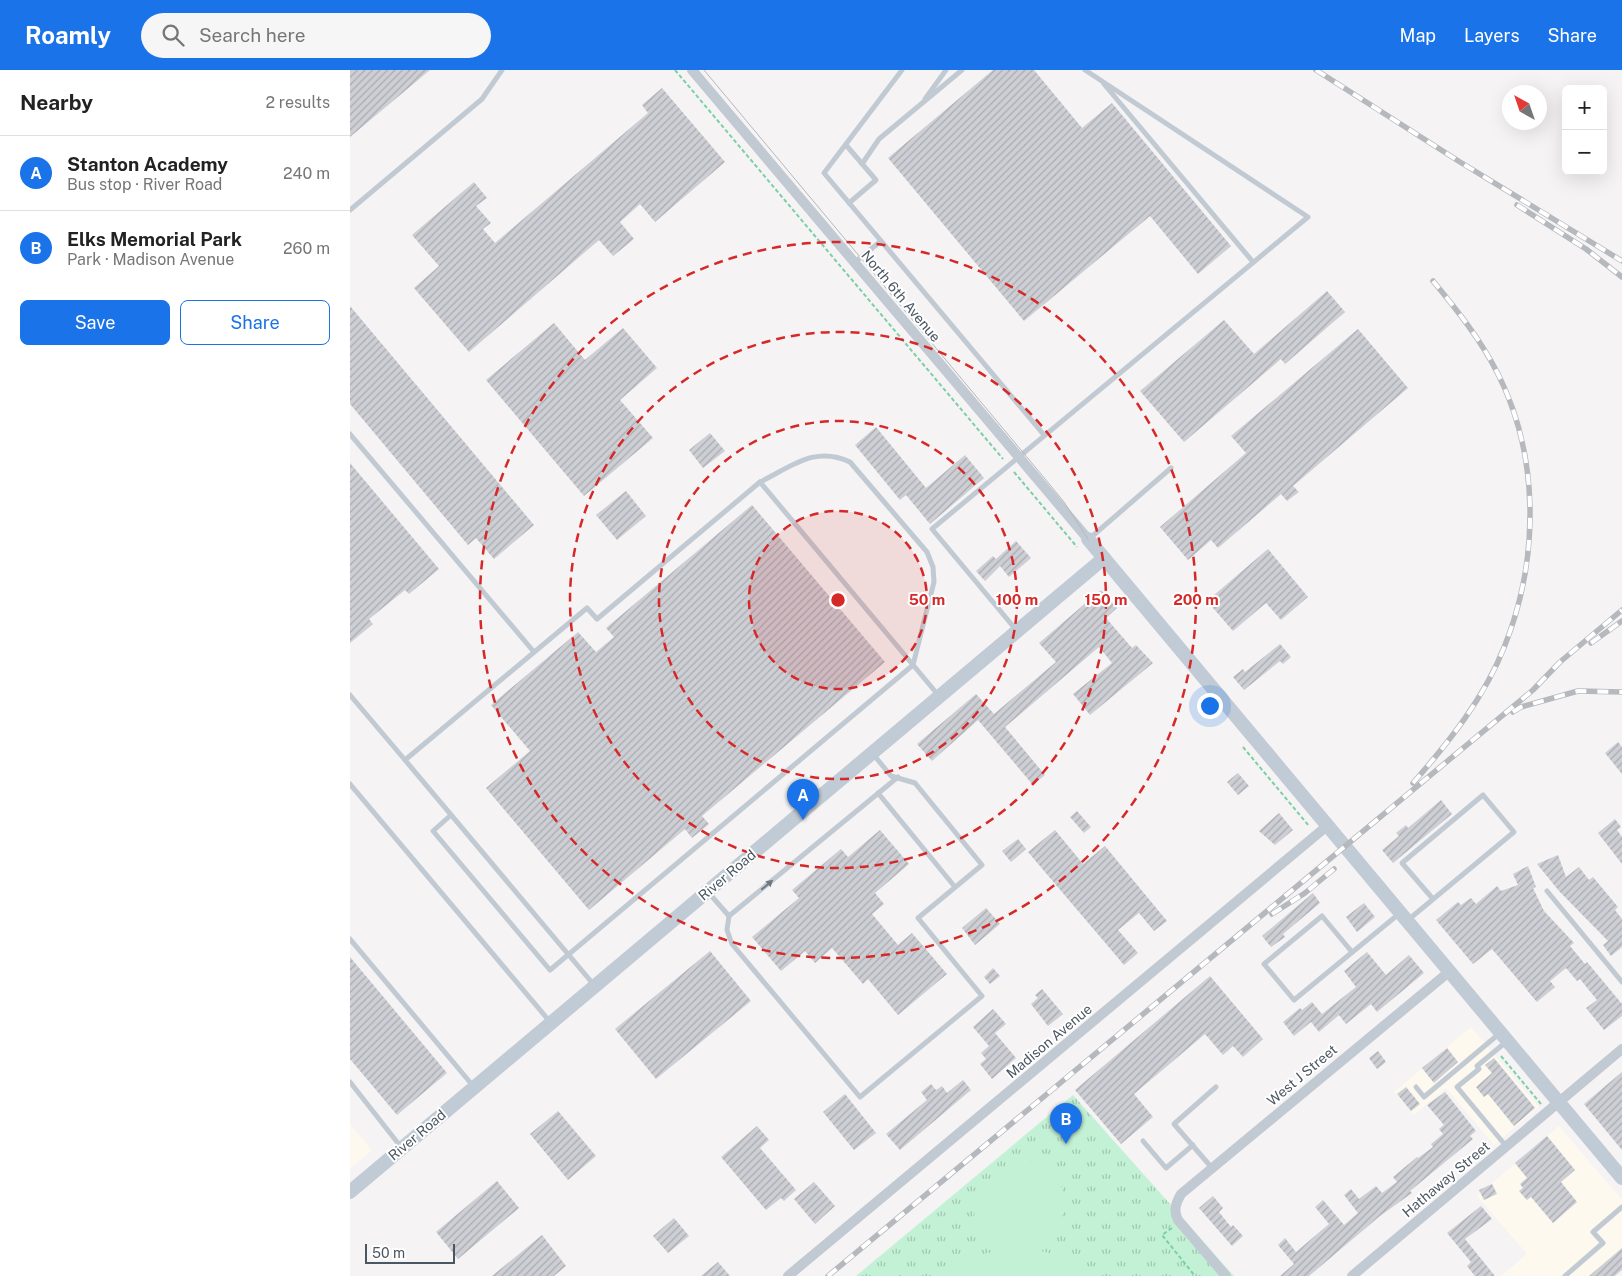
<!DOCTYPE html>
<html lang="en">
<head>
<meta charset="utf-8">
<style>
  body { margin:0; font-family:"Public Sans",sans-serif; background:#f6f6f6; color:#222 }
  .controls { position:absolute; right:15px; top:15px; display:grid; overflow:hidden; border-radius:8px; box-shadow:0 5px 20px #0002 }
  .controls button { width:45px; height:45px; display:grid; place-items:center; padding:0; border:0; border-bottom:1px solid #e0e0e0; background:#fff; color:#222; font:25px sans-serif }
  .compass { position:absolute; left:1152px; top:15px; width:45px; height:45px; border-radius:50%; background:#fff; box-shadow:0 5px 20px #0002; rotate:320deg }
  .scale { position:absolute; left:15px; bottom:12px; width:90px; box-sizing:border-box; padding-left:5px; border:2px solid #4a5661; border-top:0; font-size:14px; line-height:18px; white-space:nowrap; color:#4a5661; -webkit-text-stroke:4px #fff; paint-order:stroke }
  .you { position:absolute; left:859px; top:635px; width:18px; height:18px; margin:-12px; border:4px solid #fff; border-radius:50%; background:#1a73e8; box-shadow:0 0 0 8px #1a73e833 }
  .badge { display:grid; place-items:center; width:32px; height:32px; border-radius:50%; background:#1a73e8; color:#fff; font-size:16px; font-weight:700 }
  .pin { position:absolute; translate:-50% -41px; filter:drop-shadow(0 1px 2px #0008) }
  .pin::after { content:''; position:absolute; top:26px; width:18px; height:15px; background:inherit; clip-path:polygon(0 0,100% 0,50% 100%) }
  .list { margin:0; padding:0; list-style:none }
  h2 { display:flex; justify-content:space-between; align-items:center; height:65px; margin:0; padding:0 20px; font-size:21px }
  h2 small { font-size:16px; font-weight:400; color:#767676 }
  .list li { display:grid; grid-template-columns:32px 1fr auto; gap:15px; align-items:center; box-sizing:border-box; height:75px; padding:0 20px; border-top:1px solid #e0e0e0 }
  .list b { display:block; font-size:19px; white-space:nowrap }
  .list p { margin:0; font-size:16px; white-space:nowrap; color:#767676 }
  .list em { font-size:16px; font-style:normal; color:#767676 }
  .actions { display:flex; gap:10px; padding:15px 20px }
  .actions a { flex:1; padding:11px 0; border:1px solid #1a73e8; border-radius:8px; text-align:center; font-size:18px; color:#1a73e8 }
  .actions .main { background:#1a73e8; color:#fff }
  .icon { flex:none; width:28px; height:28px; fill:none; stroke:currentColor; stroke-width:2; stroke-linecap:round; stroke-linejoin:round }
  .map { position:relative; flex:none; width:1272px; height:1206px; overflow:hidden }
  header { display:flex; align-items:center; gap:30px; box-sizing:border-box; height:70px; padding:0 25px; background:#1a73e8; color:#fff }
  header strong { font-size:24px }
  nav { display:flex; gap:28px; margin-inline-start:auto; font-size:18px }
  .search { width:350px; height:45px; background:#f6f6f6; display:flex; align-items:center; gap:12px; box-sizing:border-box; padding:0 18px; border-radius:28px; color:#767676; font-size:19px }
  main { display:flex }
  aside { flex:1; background:#fff }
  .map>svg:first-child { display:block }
  .commercial { fill:#fdf9ef }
  .park { fill:url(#park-tufts) }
  .pitch { fill:#c3f1d5 }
  .building { fill:url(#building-hatch) }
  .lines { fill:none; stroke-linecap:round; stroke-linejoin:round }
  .path { stroke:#7ad0a6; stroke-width:2; stroke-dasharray:4 2.5; stroke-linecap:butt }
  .lane { stroke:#c1cad2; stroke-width:5 }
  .street { stroke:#c1cad2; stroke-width:10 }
  .secondary { stroke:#c1cbd6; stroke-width:14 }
  .tram { stroke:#b5b8bd; stroke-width:1 }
  .rail-casing { stroke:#b5b8bd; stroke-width:5.5 }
  .rail { stroke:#fff; stroke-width:4; stroke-dasharray:11; stroke-linecap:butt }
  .oneway { fill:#6e7983 }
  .ring { fill:none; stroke:#d62828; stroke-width:2.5; stroke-dasharray:9 6 }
  .labels { text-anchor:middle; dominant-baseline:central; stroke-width:4; stroke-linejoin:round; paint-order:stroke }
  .street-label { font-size:14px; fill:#4a5661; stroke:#fff }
  .centre { fill:#d62828; stroke:#fff; stroke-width:2.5 }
  .ring-label { font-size:15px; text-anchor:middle; font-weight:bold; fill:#d62828; stroke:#fff; stroke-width:4; stroke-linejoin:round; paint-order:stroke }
</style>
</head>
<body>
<header>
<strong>Roamly</strong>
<div class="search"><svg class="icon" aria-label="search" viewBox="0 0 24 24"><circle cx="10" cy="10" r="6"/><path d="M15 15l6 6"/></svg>Search here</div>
<nav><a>Map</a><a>Layers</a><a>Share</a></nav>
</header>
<main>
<aside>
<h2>Nearby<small>2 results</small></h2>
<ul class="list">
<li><span class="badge">A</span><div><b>Stanton Academy</b><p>Bus stop · River Road</p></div><em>240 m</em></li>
<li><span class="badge">B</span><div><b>Elks Memorial Park</b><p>Park · Madison Avenue</p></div><em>260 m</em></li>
</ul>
<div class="actions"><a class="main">Save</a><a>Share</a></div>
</aside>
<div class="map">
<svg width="1272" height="1206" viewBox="0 0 1272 1206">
  <defs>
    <pattern id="park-tufts" width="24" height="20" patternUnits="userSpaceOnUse" patternTransform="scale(1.25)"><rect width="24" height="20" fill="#c3f1d5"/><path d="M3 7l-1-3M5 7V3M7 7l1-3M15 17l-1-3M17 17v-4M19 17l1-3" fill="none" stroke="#a0c6b0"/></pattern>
    <pattern id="building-hatch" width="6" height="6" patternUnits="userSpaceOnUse" patternTransform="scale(1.25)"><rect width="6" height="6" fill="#cdcfd5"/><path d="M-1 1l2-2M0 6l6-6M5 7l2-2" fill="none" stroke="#a8abb0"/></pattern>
  </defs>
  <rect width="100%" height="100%" fill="#f5f3f3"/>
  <!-- commercial -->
  <g class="commercial">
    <polygon points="1121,957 1189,1037 1144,1075 1096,1018 1064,1045 1044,1022"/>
    <polygon points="0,1054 22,1080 0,1099"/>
    <polygon points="1209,1056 1272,1130 1272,1201 1266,1206 1151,1206 1177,1184 1127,1126"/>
  </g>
  <!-- park -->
  <polygon class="park" points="723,1025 884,1206 506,1206"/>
  <!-- pitch -->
  <g class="pitch">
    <path d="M668,1090C722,1090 726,1146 692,1177L671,1174L648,1177L624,1156C621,1128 646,1104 668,1090Z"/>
    <path d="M668,1178C695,1179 720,1188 740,1206H596C616,1187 641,1180 668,1178Z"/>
    <polygon points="540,1195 549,1206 526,1206"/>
  </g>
  <!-- building -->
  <g class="building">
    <polygon points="0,0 80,0 0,67"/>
    <polygon points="643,0 684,0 732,58 762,33 881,176 848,204 800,146 674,251 538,88"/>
    <polygon points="312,18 375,92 305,152 290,134 270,152 284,169 263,186 249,170 119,282 64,218 89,196 62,165 124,112 137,128 126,136 141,153 133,159 145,173 298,43 292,35"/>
    <polygon points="977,221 995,242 935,294 931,289 834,372 790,321 874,250 904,284"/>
    <polygon points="0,236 184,455 144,489 126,468 118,475 0,334"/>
    <polygon points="204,253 235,290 273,258 307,298 270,330 303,368 234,426 136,310"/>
    <polygon points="1008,259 1058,318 943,416 949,422 937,431 931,424 868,478 861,470 838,490 810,457 896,383 881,366"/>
    <polygon points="526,357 576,418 615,385 634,408 580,454 556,425 550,430 505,375"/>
    <polygon points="360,363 375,381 353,398 339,380"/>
    <polygon points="0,393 89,499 59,524 55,520 19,549 23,554 0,573"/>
    <polygon points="276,421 296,446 267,470 246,445"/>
    <polygon points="402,435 535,592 352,746 359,754 342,768 335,759 239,840 136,718 180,681 141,635 228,562 246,582 264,567 256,558"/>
    <polygon points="666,471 681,488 659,507 650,496 635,511 626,501 643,486 646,489"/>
    <polygon points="918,479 958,527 931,550 916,533 883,561 857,531"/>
    <polygon points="751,520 767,538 756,548 782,578 786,575 803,593 740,645 723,624 762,593 749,577 655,657 695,705 683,715 628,650 582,691 567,674 626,624 644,644 706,592 689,573"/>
    <polygon points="930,574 941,587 933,594 930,591 894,620 883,607 893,599 895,602"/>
    <polygon points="1268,672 1272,677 1272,704 1255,683"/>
    <polygon points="888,703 899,716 888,725 877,712"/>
    <polygon points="1091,730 1102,744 1043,793 1032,780 1049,766 1046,763 1056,755 1058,758"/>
    <polygon points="727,741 741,757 734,763 720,747"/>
    <polygon points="929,743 943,760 925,775 909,761"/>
    <polygon points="1265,749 1271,757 1267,760 1272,767 1272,794 1248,763"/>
    <polygon points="530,760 559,794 525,823 534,834 522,844 548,875 562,863 597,904 548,945 518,909 513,914 482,878 465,893 455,881 431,901 402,867 449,828 442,820 491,779 498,787"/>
    <polygon points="705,760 733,794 755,776 817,851 804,861 789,843 768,860 788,883 774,895 678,782"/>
    <polygon points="668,769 676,779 661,792 652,781"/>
    <polygon points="1208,785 1216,807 1229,797 1239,810 1243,807 1268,837 1265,840 1272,849 1272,877 1261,886 1253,875 1258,871 1209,821 1187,794"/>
    <polygon points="1178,796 1186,817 1183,818 1194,841 1224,873 1220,876 1235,894 1237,892 1272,934 1272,946 1254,960 1236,938 1247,930 1230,909 1227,911 1216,898 1200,911 1205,917 1187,932 1142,879 1123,894 1086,850 1108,832 1111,835 1121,828 1126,834 1147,816 1151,821 1168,815 1163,804"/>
    <polygon points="963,823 970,833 933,864 935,867 921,877 912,866"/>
    <polygon points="1014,833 1025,847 1007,862 996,847"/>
    <polygon points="636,838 650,854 625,875 612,858"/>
    <polygon points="360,881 401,931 306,1009 265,959"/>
    <polygon points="1017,882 1036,905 1059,885 1074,903 1027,942 1021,934 996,954 989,945 969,962 961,952 944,966 933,952 950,938 952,940 962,932 972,944 1006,917 994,901"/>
    <polygon points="0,887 97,1003 47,1045 0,989"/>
    <polygon points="643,898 650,906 640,914 634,907"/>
    <polygon points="860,906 913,969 893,987 883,976 873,985 855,964 784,1024 803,1047 771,1074 725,1020"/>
    <polygon points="692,919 713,944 698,956 681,934 688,928 685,925"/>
    <polygon points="643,939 656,954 645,963 666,988 642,1009 630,994 636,989 631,983 639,976 623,957"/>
    <polygon points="1097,978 1108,992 1084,1013 1072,998"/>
    <polygon points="1028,981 1036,992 1027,999 1019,988"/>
    <polygon points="1144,988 1185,1038 1164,1056 1138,1024 1134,1027 1126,1017 1142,1003 1135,995"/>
    <polygon points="1272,1002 1272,1080 1234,1034"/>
    <polygon points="613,1010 621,1020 550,1080 536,1064 577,1030 571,1022 581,1014 586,1020 592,1016 597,1023"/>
    <polygon points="1056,1017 1070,1034 1061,1041 1047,1024"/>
    <polygon points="1095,1022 1126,1061 1120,1066 1123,1069 1060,1121 1062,1123 1030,1146 959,1206 930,1206 944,1194 928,1175 935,1168 946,1182 979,1154 965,1137 973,1130 994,1155 1008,1143 994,1125 1001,1119 1009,1129 1026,1116 1032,1123 1047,1112 1043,1107 1067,1087 1068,1088 1083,1077 1081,1074 1093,1064 1089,1059 1094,1055 1077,1035"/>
    <polygon points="495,1024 526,1063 504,1080 473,1042"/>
    <polygon points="208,1041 246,1086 218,1110 180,1064"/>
    <polygon points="407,1056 419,1070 410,1078 446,1120 434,1131 431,1128 416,1140 371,1087"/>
    <polygon points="1197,1066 1225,1100 1211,1112 1227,1132 1203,1153 1181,1127 1177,1130 1169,1121 1173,1118 1170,1114 1177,1108 1165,1093"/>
    <polygon points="147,1111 169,1138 108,1189 86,1162"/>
    <polygon points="464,1112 485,1136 465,1154 444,1129"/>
    <polygon points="1142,1114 1147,1124 1134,1130 1129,1120"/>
    <polygon points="863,1126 873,1138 869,1142 881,1157 883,1155 893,1166 882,1176 849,1138"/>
    <polygon points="1131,1136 1142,1149 1115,1169 1145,1206 1125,1206 1117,1196 1121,1192 1097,1163"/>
    <polygon points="324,1148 339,1166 318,1183 303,1166"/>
    <polygon points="192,1165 216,1196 204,1206 142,1206"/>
    <polygon points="1272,1178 1272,1200 1265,1206 1239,1206"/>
    <polygon points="368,1192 380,1206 351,1206"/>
  </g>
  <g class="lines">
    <!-- path -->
    <g class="path">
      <polyline points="325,0 653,389"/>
      <polyline points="664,402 727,477"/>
      <polyline points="893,677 959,756"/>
      <polyline points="1151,986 1191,1034"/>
      <polyline points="822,1158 812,1165 845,1206"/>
    </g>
    <!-- lane -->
    <g class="lane">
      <polyline points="552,0 474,103 694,365"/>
      <polyline points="754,14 903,192"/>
      <polyline points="575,29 596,0"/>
      <polyline points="496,75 526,110 499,133"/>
      <polyline points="512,94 529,69 612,0"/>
      <polyline points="0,140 132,29 152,0"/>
      <polyline points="505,192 531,171"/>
      <polyline points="0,364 184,582"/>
      <polyline points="739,469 821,398"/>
      <polyline points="667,561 582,459 958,147 735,0"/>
      <polyline points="0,625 55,690"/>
      <polyline points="0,714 201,953"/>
      <polyline points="528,723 605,817"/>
      <path d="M101,745L83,761L200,900L563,595L584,512L583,497L577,482L500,392C465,375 441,397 410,412"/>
      <polyline points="1197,821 1272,912"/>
      <polyline points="358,822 379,846 377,860 382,874 510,1027 632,926 568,848 632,795 565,713 541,706 523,684"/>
      <polyline points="379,846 548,707"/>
      <polyline points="1058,850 1164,762 1133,725 1052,793 1083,829"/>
      <polyline points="0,869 124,1017"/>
      <polyline points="1002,882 972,846 914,894 944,930 1050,843"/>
      <polyline points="244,915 55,690 237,538 247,549 410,412 589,626"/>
      <polyline points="1156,972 1127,996 1129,999 1107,1017 1156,1076"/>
      <polyline points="0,1012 51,1077"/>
      <polyline points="1066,1017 1074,1027 1150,963"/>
      <polyline points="793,1071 816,1098 843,1075"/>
      <polyline points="862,1098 824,1054 866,1017"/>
      <polyline points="1215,1206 1253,1173 1243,1162 1272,1137"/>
    </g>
    <!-- street -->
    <g class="street">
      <polyline points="342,0 738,469"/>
      <polyline points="438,1206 977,756"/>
      <path d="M876,1206L828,1150C823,1140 826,1133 831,1124L1100,901"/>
      <polyline points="1002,1206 1272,979"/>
    </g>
    <!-- secondary -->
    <g class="secondary">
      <polyline points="738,469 1272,1108"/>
      <polyline points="0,1122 754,488"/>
    </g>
    <!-- tram -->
    <polyline class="tram" points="354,0 696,410 714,432 738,469"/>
    <defs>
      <g id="rail">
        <polyline points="966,0 1110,92 1272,191"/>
        <polyline points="1167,135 1236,179 1272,207"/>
        <polyline points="1241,573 1272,551"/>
        <polyline points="1163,642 1171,637 1228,621 1272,622"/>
        <path d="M1063,713C1099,672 1135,627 1155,575C1189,489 1190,388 1148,304C1131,270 1107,240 1083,211"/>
        <polyline points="922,844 955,823 984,799"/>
        <polyline points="478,1206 1183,620 1210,592 1272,540"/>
      </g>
    </defs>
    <!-- rail casing -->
    <use href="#rail" class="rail-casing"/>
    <!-- rail -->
    <use href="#rail" class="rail"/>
  </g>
  <!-- one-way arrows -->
  <defs><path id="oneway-solid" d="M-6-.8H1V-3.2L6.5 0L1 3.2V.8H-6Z" transform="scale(1.25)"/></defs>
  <use class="oneway" href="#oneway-solid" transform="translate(417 815) rotate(-40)"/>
  <!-- distance rings -->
  <circle cx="488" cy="530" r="89" fill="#d62828" fill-opacity=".12"/>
  <g class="ring">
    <circle cx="488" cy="530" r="89"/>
    <circle cx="488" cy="530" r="179"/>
    <circle cx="488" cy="530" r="268"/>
    <circle cx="488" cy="530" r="358"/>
  </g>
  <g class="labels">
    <!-- street labels -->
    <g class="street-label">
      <text transform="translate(551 226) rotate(50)">North 6th Avenue</text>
      <text transform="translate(377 805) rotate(-40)">River Road</text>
      <text transform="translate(699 971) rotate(-40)">Madison Avenue</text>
      <text transform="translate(952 1005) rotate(-40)">West J Street</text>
      <text transform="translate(67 1065) rotate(-40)">River Road</text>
      <text transform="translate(1096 1109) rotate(-40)">Hathaway Street</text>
    </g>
  </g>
  <circle cx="488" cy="530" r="8" class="centre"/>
  <g class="ring-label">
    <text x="577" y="535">50 m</text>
    <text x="667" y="535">100 m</text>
    <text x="756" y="535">150 m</text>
    <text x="846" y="535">200 m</text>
  </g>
</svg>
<div class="controls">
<button>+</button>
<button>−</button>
</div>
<svg class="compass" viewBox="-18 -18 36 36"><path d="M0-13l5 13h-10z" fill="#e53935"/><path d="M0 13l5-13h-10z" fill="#767676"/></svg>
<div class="scale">50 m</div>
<div class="you"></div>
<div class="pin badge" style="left:453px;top:750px">A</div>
<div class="pin badge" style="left:716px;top:1074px">B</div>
</div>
</main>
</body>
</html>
